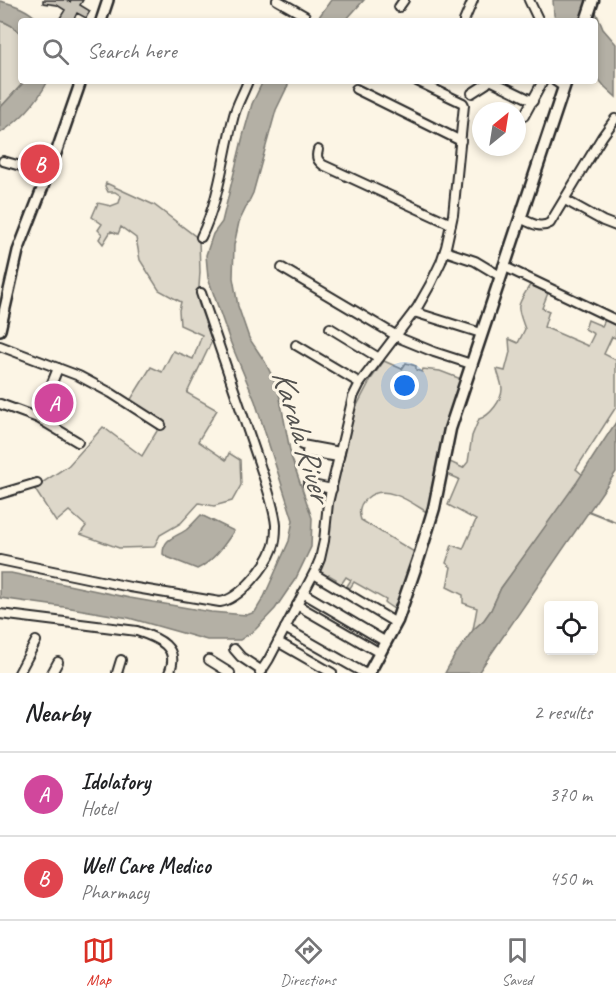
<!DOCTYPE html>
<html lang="en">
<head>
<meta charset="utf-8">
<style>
  body { margin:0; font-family:Caveat,sans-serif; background:#f2f2f2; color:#202124 }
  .controls { position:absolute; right:18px; bottom:18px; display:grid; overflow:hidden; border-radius:6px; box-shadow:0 3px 9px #0003 }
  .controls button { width:54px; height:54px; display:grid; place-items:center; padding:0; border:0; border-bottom:2px solid #e0e0e0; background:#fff; color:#202124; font:30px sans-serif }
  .compass { position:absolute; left:472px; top:102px; width:54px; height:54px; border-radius:50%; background:#fff; box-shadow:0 3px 9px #0003; rotate:30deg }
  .you { position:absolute; left:405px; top:386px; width:21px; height:21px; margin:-15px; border:4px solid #fff; border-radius:50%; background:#1a73e8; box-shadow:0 0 0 9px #1a73e833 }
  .badge { display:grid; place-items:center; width:39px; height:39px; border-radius:50%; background:#d93025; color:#fff; font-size:20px; font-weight:700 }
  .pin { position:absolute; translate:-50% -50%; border:3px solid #fff; box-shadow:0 2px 6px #0006 }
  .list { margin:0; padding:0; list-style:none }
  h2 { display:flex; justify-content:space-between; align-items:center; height:78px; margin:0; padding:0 24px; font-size:26px }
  h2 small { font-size:20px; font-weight:400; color:#757577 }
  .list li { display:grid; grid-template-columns:39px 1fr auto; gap:18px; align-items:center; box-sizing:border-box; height:84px; padding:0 24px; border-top:2px solid #e0e0e0 }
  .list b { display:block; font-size:22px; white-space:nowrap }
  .list p { margin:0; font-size:20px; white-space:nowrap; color:#757577 }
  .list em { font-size:20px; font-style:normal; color:#757577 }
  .icon { flex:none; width:33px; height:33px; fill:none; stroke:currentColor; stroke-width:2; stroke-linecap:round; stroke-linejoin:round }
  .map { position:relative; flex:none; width:616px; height:673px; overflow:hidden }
  .search { position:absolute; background:#fff; box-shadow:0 3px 9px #0003; left:18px; right:18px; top:18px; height:66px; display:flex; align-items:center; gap:15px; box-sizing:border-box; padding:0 21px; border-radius:6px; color:#757577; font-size:22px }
  .sheet { height:246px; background:#fff }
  nav { display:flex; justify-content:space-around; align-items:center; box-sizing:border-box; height:84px; border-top:2px solid #e0e0e0; background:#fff; font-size:16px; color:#757577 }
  nav a { display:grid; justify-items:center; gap:3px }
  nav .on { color:#d93025 }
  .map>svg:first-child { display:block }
  .green { fill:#ded8ca; stroke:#84827a; stroke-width:1.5 }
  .water { fill:#b4b0a5; stroke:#7d7b74; stroke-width:1.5 }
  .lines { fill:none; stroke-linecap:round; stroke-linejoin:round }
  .stream { stroke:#7d7b74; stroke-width:2 }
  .building { fill:#c8c3b7; stroke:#2b2b2b; stroke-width:1.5 }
  .minor-casing { stroke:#2b2b2b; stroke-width:12 }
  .tertiary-casing { stroke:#2b2b2b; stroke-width:14 }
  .secondary-casing { stroke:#2b2b2b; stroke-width:15 }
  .minor { stroke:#fcf5e5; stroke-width:8 }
  .tertiary { stroke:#fcf5e5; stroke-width:9 }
  .secondary { stroke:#fcf5e5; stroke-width:10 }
  .labels { text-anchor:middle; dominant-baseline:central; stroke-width:6; stroke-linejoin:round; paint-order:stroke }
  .water-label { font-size:32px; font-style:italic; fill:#545350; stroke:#fcf5e5 }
</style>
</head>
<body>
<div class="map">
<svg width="616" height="673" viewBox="0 0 616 673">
  <rect width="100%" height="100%" fill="#fcf5e5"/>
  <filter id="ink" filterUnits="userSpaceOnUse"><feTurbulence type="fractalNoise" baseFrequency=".0167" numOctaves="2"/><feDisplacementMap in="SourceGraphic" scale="12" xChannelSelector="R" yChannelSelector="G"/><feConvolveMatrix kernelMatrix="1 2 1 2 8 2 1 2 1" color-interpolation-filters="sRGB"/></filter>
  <g filter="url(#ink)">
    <!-- green -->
    <g class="green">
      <path d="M0,21C7,22 16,28 21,34V81H25L0,108Z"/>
      <polygon points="106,183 154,205 199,239 200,272 198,302 212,341 187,393 217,410 198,441 226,460 229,453 240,460 241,485 232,501 214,506 199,503 181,523 160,535 154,547 119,548 80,534 86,526 69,511 56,522 34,488 68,466 103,427 142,456 160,426 128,404 151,367 162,372 173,351 193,359 202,335 180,325 179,310 181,302 159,290 140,260 136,238 121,227 118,234 111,231 103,244 99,239 102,234 98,230 102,224 92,217 98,203 111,206 119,203 121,196 115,192 108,192 105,186"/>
      <path d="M530,285L548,293L542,308L549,311L544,327L588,346L594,334L585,329L588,320L602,326L605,320L616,324V338L612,337L604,354L616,360V407L576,469L583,475L501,588L491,610L484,620L473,630L477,608L463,603V595L447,587L451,567L446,563L452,545L463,549L476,520L448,505L459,479L445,473L448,461L463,468L468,462L472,436L479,419C490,416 502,400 502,389C502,383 498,375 497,369L505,371L510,352L509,339L518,343L525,329C516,304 516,308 530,285Z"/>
      <path d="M384,361L402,369L406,363L416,366V370L422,372L423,369L440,371L461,379L437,468L430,514C413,504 386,482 367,498C359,504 358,511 361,520L416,553L394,609L385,603L386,600L354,582L350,588L347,586L351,580L346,577L340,586L335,582L336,579L329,575L328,577L318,571L330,502L347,443L352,415L371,379Z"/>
    </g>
    <!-- water -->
    <g class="water">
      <polygon points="331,0 364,0 345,21 316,21"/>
      <polygon points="553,0 591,0 603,29 616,44 616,97 605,87 595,75 595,21 556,21 554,15"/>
      <path d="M0,1C15,5 28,9 39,21H21V34C16,28 7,22 0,21Z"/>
      <path d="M25,81H48C37,102 21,120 0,133V108Z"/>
      <polygon points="263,81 290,81 276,110 253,193 239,222 234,245 233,278 238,306 249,338 265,362 278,388 291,456 312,518 311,547 296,578 275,609 255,630 240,640 207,640 129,618 71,608 0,598 0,573 11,573 130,598 211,612 247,615 255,612 264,597 289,541 293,520 255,401 230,341 208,278 206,255 213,234 222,222 243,136 252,104"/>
      <polygon points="616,422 616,472 478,673 445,673 455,655 473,630 484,620 491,610 501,588 577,482"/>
      <path d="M201,515L234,531C225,544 213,562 197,569L167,557L163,554C163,538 176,537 186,530C192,525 196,520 201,515Z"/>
    </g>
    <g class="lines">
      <!-- stream -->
      <polyline class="stream" points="588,511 616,522"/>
    </g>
    <!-- building -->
    <polygon class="building" points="43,0 66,0 70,2 71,0 83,0 80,5 90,11 86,18 77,13 73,21 67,21 60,18 65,10 57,5 43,3"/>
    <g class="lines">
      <defs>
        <g id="minor">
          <polyline points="277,0 305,16 301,21"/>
          <polyline points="529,0 539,21"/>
          <polyline points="399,7 404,0"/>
          <polyline points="464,21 473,0"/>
          <polyline points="492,81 533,101"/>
          <polyline points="555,81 564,87"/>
          <polyline points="356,89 461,141"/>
          <polyline points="472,93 486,84 489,81"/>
          <polyline points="524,116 543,81"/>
          <path d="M318,150C316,157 317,160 323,165L451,224"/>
          <polyline points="3,161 24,167 47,175"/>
          <polyline points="565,200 603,221 616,226"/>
          <path d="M520,218C531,223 540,229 550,223L602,137L615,119"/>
          <path d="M201,237C220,198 223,156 234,115C237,104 244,92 248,81"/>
          <polyline points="445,251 475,261 500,276"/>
          <polyline points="503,266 616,320"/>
          <polyline points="282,268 402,339 434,352 471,364"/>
          <polyline points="414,312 481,333"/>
          <polyline points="330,328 379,358"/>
          <polyline points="296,345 360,383"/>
          <polyline points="0,346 79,376 111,393 161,425"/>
          <polyline points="0,404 38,418 78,442"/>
          <polyline points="38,418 58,368"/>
          <polyline points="302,445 340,452"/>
          <polyline points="307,452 339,457"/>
          <polyline points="308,484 332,489"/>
          <polyline points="0,494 37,483"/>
          <path d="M0,560L130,587L220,602C240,599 266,567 273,548C276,541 276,533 276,525C274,504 263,475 256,454C238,400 219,347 201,293"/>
          <polyline points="314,574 396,623"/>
          <polyline points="303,593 386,642"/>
          <polyline points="297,605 380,653"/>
          <path d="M0,614L137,631C158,638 181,647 169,673"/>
          <polyline points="285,628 364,673"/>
          <polyline points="278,642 332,673"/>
          <polyline points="234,649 241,657 262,671"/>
          <polyline points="209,660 230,673"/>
          <polyline points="19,673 36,641"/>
          <polyline points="52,673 58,662"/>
          <polyline points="117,673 121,660"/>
          <polyline points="260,673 269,659 315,571 320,559 324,541 328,503 353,397 360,383 417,308 430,285 441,262 446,247 453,215 464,105 463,103 417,81"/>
        </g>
        <g id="tertiary">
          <polyline points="101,21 108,0"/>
          <polyline points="0,330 18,251 56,153 81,81"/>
        </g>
        <g id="secondary">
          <polyline points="586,21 593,0"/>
          <polyline points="369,673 397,621 419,557 434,508 450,429 566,81"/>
        </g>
      </defs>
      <!-- minor casing -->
      <use href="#minor" class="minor-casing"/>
      <!-- tertiary casing -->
      <use href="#tertiary" class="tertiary-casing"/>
      <!-- secondary casing -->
      <use href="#secondary" class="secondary-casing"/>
      <!-- minor -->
      <use href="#minor" class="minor"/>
      <!-- tertiary -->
      <use href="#tertiary" class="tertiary"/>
      <!-- secondary -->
      <use href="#secondary" class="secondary"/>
    </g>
  </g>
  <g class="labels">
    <!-- water labels -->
    <g class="water-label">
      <text transform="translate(302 435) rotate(73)">Karala River</text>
    </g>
  </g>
</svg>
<div class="controls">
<button><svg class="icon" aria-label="locate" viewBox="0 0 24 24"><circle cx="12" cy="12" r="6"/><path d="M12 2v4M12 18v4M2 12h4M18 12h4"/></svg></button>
</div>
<svg class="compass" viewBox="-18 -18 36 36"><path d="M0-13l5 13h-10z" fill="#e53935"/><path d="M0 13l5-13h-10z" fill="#757577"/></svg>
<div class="you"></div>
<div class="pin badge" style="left:54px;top:403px;background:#d1479c">A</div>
<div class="pin badge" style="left:40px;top:164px;background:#e0444e">B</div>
<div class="search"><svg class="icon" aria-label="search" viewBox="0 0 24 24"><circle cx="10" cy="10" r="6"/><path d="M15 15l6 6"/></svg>Search here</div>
</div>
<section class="sheet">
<h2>Nearby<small>2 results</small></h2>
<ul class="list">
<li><span class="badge" style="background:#d1479c">A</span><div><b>Idolatory</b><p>Hotel</p></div><em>370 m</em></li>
<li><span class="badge" style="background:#e0444e">B</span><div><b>Well Care Medico</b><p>Pharmacy</p></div><em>450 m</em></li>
</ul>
</section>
<nav>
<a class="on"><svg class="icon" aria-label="map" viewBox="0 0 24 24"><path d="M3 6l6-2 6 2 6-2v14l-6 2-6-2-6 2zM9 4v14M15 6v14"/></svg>Map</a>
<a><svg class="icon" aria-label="directions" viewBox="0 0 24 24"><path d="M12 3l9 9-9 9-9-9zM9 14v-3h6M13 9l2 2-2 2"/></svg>Directions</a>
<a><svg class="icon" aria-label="saved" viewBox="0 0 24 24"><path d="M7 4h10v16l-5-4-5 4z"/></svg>Saved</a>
</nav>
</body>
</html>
